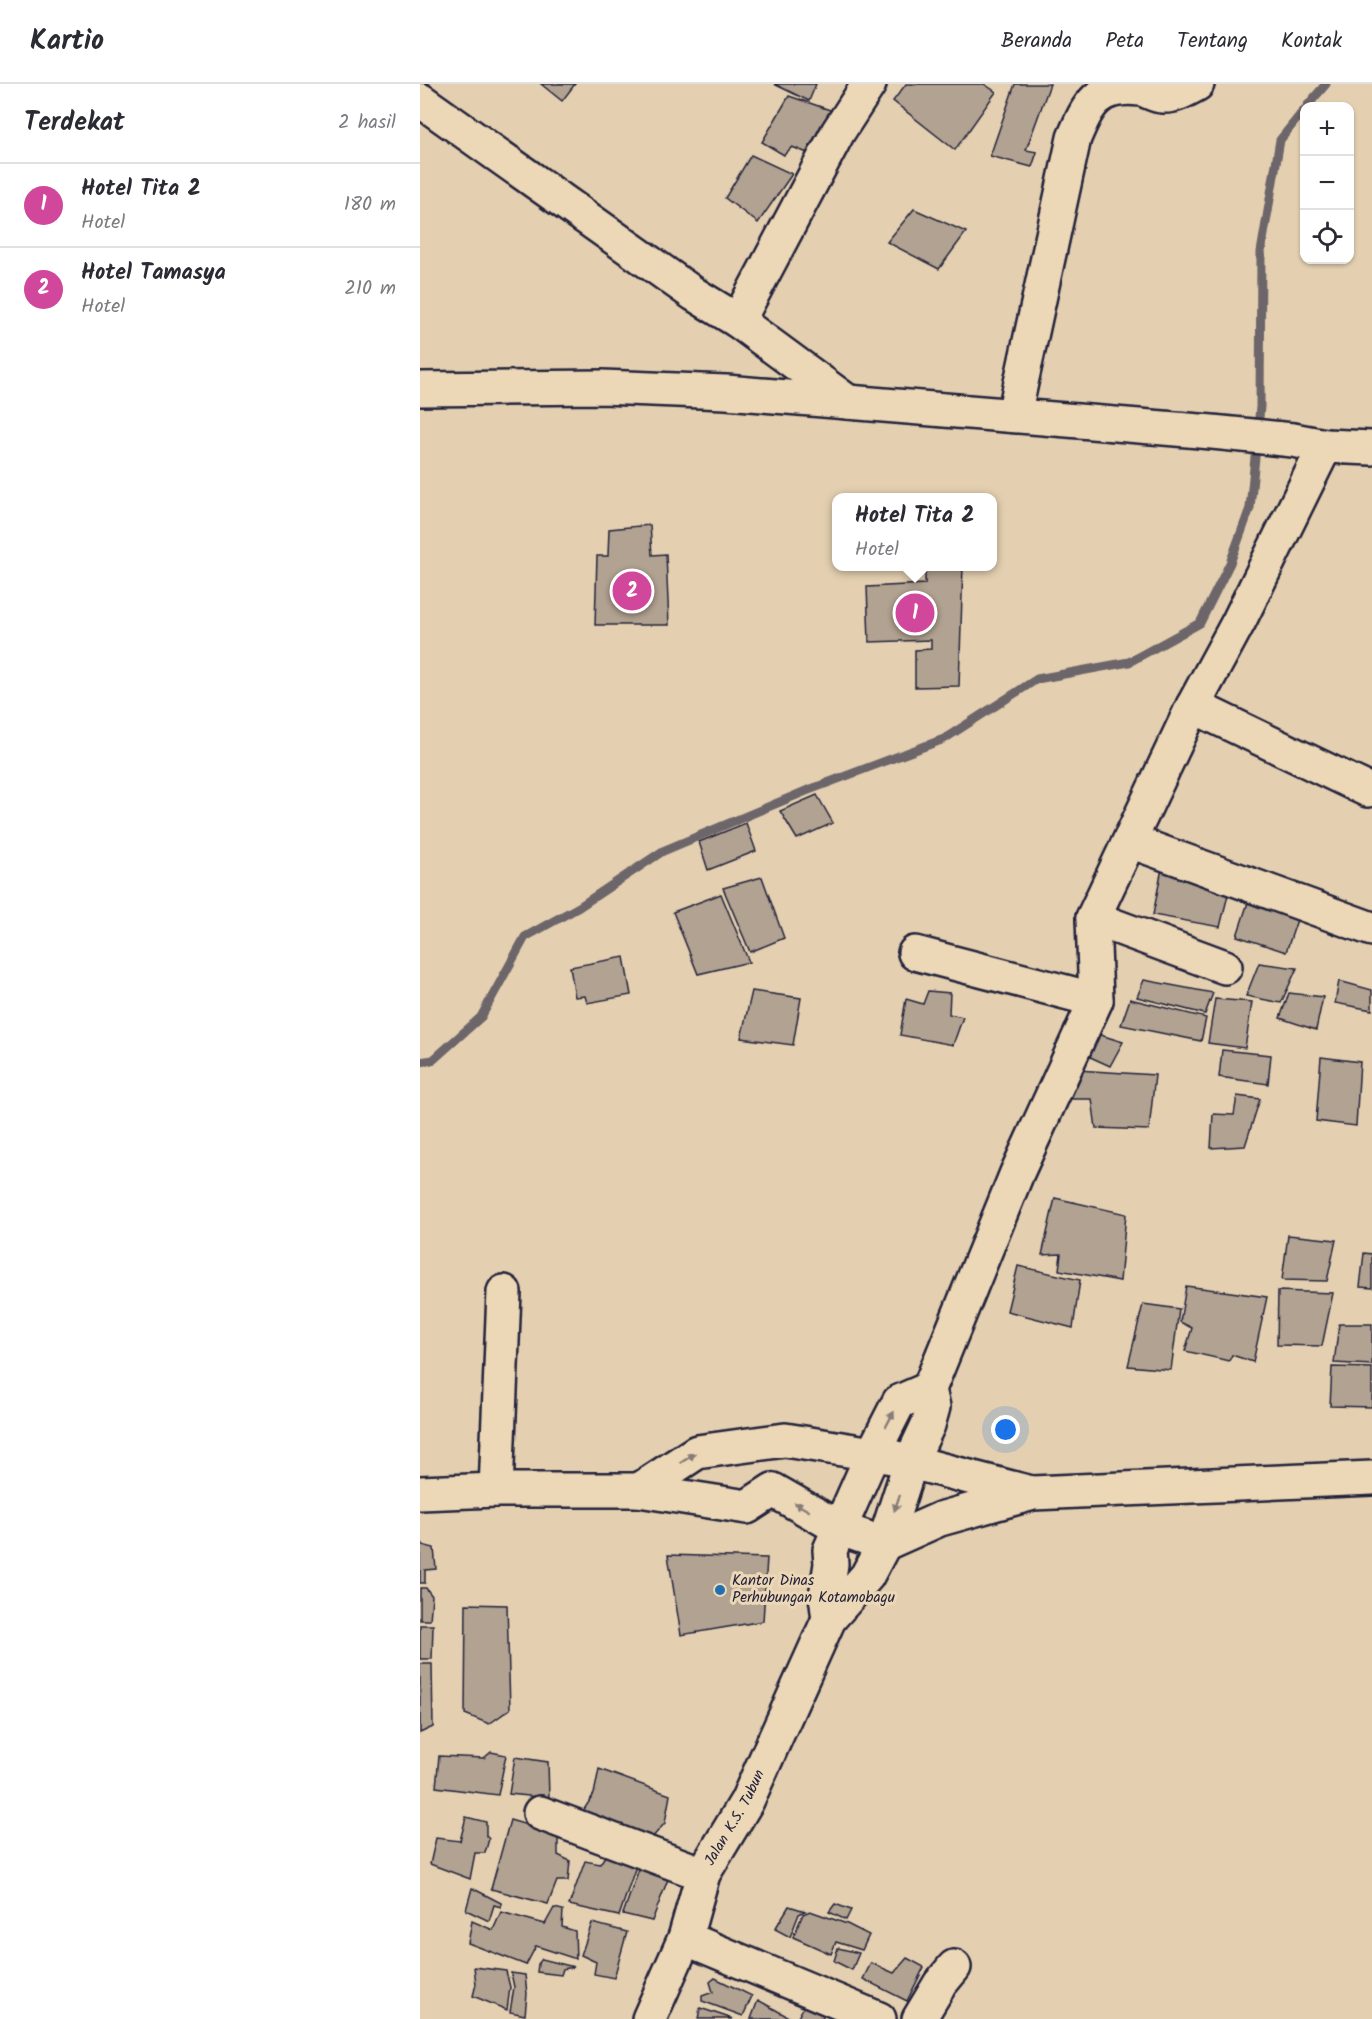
<!DOCTYPE html>
<html lang="id">
<head>
<meta charset="utf-8">
<style>
  body { margin:0; font-family:Kalam,sans-serif; background:#f2f2f3; color:#2b2b33 }
  .controls { position:absolute; right:18px; top:18px; display:grid; overflow:hidden; border-radius:12px; box-shadow:0 2px 4px #0004 }
  .controls button { width:54px; height:54px; display:grid; place-items:center; padding:0; border:0; border-bottom:2px solid #e1e1e2; background:#fff; color:#2b2b33; font:30px sans-serif }
  .you { position:absolute; left:586px; top:1346px; width:21px; height:21px; margin:-15px; border:4px solid #fff; border-radius:50%; background:#1a73e8; box-shadow:0 0 0 9px #1a73e833 }
  .badge { display:grid; place-items:center; width:39px; height:39px; border-radius:50%; background:#b45309; color:#fff; font-size:20px; font-weight:700 }
  .pin { position:absolute; translate:-50% -50%; border:3px solid #fff; box-shadow:0 2px 6px #0006 }
  .popup { position:absolute; left:412px; top:409px; width:165px; height:78px; box-sizing:border-box; display:grid; place-content:center; border-radius:12px; background:#fff; filter:drop-shadow(0 2px 4px #0005); font-size:20px; white-space:nowrap; color:#7c7c81 }
  .popup b { font-size:22px; color:#2b2b33 }
  .popup::after { content:''; position:absolute; left:50%; top:100%; margin-left:-12px; border:12px solid transparent; border-top-color:#fff }
  .list { margin:0; padding:0; list-style:none }
  h2 { display:flex; justify-content:space-between; align-items:center; height:78px; margin:0; padding:0 24px; font-size:26px }
  h2 small { font-size:20px; font-weight:400; color:#7c7c81 }
  .list li { display:grid; grid-template-columns:39px 1fr auto; gap:18px; align-items:center; box-sizing:border-box; height:84px; padding:0 24px; border-top:2px solid #e1e1e2 }
  .list b { display:block; font-size:22px; white-space:nowrap }
  .list p { margin:0; font-size:20px; white-space:nowrap; color:#7c7c81 }
  .list em { font-size:20px; font-style:normal; color:#7c7c81 }
  .icon { flex:none; width:33px; height:33px; fill:none; stroke:currentColor; stroke-width:2; stroke-linecap:round; stroke-linejoin:round }
  .map { position:relative; flex:none; width:952px; height:1935px; overflow:hidden }
  header { display:flex; align-items:center; gap:36px; box-sizing:border-box; height:84px; padding:0 30px; background:#fff; border-bottom:2px solid #e1e1e2 }
  header strong { font-size:28px }
  nav { display:flex; gap:33px; margin-inline-start:auto; font-size:21px }
  main { display:flex }
  aside { flex:1; background:#fff }
  .map>svg:first-child { display:block }
  .lines { fill:none; stroke-linecap:round; stroke-linejoin:round }
  .stream { stroke:#6c6569; stroke-width:9 }
  .building { fill:#b1a291; stroke:#22223b; stroke-width:1.5 }
  .street-casing { stroke:#22223b; stroke-width:38 }
  .secondary-casing { stroke:#22223b; stroke-width:38 }
  .highway-casing { stroke:#22223b; stroke-width:38 }
  .street { stroke:#ecd7b6; stroke-width:33 }
  .secondary { stroke:#ecd7b6; stroke-width:33 }
  .highway { stroke:#ecd7b6; stroke-width:33 }
  .oneway { fill:#877c78 }
  .poi-dot { fill:#1f6fb2; stroke:#ecd7b6; stroke-width:2 }
  .labels { text-anchor:middle; dominant-baseline:central; stroke-width:6; stroke-linejoin:round; paint-order:stroke }
  .poi-label { font-size:15px; fill:#22223b; stroke:#ecd7b6; text-anchor:start }
  .street-label { font-size:15px; fill:#22223b; stroke:#ecd7b6 }
</style>
</head>
<body>
<header>
<strong>Kartio</strong>
<nav><a>Beranda</a><a>Peta</a><a>Tentang</a><a>Kontak</a></nav>
</header>
<main>
<aside>
<h2>Terdekat<small>2 hasil</small></h2>
<ul class="list">
<li><span class="badge" style="background:#d1479c">1</span><div><b>Hotel Tita 2</b><p>Hotel</p></div><em>180 m</em></li>
<li><span class="badge" style="background:#d1479c">2</span><div><b>Hotel Tamasya</b><p>Hotel</p></div><em>210 m</em></li>
</ul>
</aside>
<div class="map">
<svg width="952" height="1935" viewBox="0 0 952 1935">
  <rect width="100%" height="100%" fill="#e4d0b1"/>
  <filter id="ink" filterUnits="userSpaceOnUse"><feTurbulence type="fractalNoise" baseFrequency=".0167" numOctaves="2"/><feDisplacementMap in="SourceGraphic" scale="12" xChannelSelector="R" yChannelSelector="G"/><feConvolveMatrix kernelMatrix="1 2 1 2 8 2 1 2 1" color-interpolation-filters="sRGB"/></filter>
  <g filter="url(#ink)">
    <g class="lines">
      <!-- stream -->
      <g class="stream">
        <polyline points="887,22 906,0"/>
        <polyline points="0,978 13,976 61,933 105,853 159,823 243,767 386,707 524,655 617,595 709,578 780,539 810,479 830,424 840,323 841,168 860,56 884,26"/>
      </g>
    </g>
    <!-- building -->
    <g class="building">
      <polygon points="121,0 155,0 142,17"/>
      <polygon points="354,0 396,0 389,17"/>
      <polygon points="486,0 564,0 576,8 535,66 473,17"/>
      <polygon points="595,0 630,0 606,66 617,68 612,83 570,72"/>
      <polygon points="369,12 413,27 390,70 372,63 364,71 342,58"/>
      <polygon points="331,71 372,90 338,139 305,114"/>
      <polygon points="494,125 546,148 519,185 467,158"/>
      <polygon points="230,441 232,471 246,470 249,541 175,541 177,472 188,472 189,445"/>
      <polygon points="505,482 543,482 539,602 495,603 495,566 511,565 511,556 449,558 447,503 505,500"/>
      <polygon points="397,711 413,739 377,755 360,727"/>
      <polygon points="326,739 336,767 288,786 279,758"/>
      <polygon points="742,784 811,799 800,843 733,831"/>
      <polygon points="342,793 364,854 330,868 303,804"/>
      <polygon points="832,806 881,824 866,868 817,852"/>
      <polygon points="301,810 329,878 278,890 253,828"/>
      <polygon points="204,873 211,911 167,919 165,912 155,913 150,883"/>
      <polygon points="839,879 877,884 861,919 826,912"/>
      <polygon points="724,896 793,909 785,930 717,913"/>
      <polygon points="919,897 952,906 952,926 915,919"/>
      <polygon points="332,907 381,914 373,961 321,954"/>
      <polygon points="508,907 530,909 529,930 543,933 533,961 480,951 486,915 503,920"/>
      <polygon points="869,909 903,913 896,946 860,934"/>
      <polygon points="710,915 786,934 781,957 701,941"/>
      <polygon points="795,915 832,918 825,964 788,959"/>
      <polygon points="674,949 703,958 690,982 666,971"/>
      <polygon points="802,966 851,971 848,1000 799,993"/>
      <polygon points="901,973 940,978 936,1042 896,1037"/>
      <polygon points="657,986 735,991 729,1046 676,1044 672,1015 645,1015"/>
      <polygon points="817,1012 840,1015 825,1062 791,1064 793,1030 814,1031"/>
      <polygon points="635,1114 706,1130 700,1197 639,1186 641,1170 622,1171"/>
      <polygon points="868,1151 916,1156 907,1197 862,1196"/>
      <polygon points="944,1169 952,1170 952,1204 940,1203"/>
      <polygon points="598,1182 660,1196 653,1244 587,1227"/>
      <polygon points="766,1202 847,1213 833,1278 812,1271 809,1277 765,1267 772,1244 760,1238"/>
      <polygon points="858,1207 913,1209 902,1262 857,1261"/>
      <polygon points="723,1220 759,1225 751,1286 708,1282"/>
      <polygon points="919,1240 952,1240 952,1281 914,1279"/>
      <polygon points="912,1283 952,1284 952,1323 910,1322"/>
      <polygon points="0,1450 2,1461 14,1464 16,1485 5,1486 5,1499 0,1499"/>
      <polygon points="248,1471 347,1474 343,1537 261,1551"/>
      <polygon points="0,1504 6,1504 12,1512 10,1536 0,1536"/>
      <polygon points="46,1520 87,1521 90,1625 69,1640 45,1630"/>
      <polygon points="0,1541 13,1541 12,1575 0,1575"/>
      <polygon points="0,1580 12,1580 13,1643 0,1649"/>
      <polygon points="71,1668 86,1671 78,1711 16,1703 19,1672 64,1674"/>
      <polygon points="95,1673 128,1678 129,1714 89,1710"/>
      <polygon points="179,1685 250,1711 245,1739 231,1755 161,1730 174,1710"/>
      <polygon points="46,1733 66,1738 66,1752 69,1755 65,1769 55,1769 50,1795 10,1780 16,1754 40,1757"/>
      <polygon points="90,1736 138,1750 138,1771 150,1777 148,1797 137,1797 128,1820 71,1805"/>
      <polygon points="187,1769 217,1779 199,1832 149,1821 165,1777 180,1780"/>
      <polygon points="220,1782 250,1790 232,1837 203,1830"/>
      <polygon points="52,1804 81,1819 81,1823 74,1821 69,1837 46,1826"/>
      <polygon points="415,1820 431,1826 426,1836 409,1828"/>
      <polygon points="369,1822 385,1827 379,1830 370,1853 355,1845"/>
      <polygon points="134,1824 143,1826 142,1843 155,1847 156,1875 116,1862 106,1881 48,1859 52,1837 73,1846 81,1828 125,1840"/>
      <polygon points="390,1827 427,1840 449,1851 442,1866 416,1858 411,1870 373,1853 383,1830"/>
      <polygon points="172,1839 207,1848 194,1894 174,1890 176,1878 161,1871"/>
      <polygon points="418,1864 439,1869 432,1886 414,1877"/>
      <polygon points="487,1874 504,1883 487,1917 443,1895 451,1879 474,1889"/>
      <polygon points="122,1875 154,1883 143,1885 141,1891 117,1888 118,1880"/>
      <polygon points="54,1883 86,1887 90,1903 87,1926 53,1912 56,1900"/>
      <polygon points="91,1889 105,1891 107,1910 105,1931 90,1928 94,1903"/>
      <polygon points="295,1894 332,1912 323,1932 282,1917 282,1912 293,1908 290,1898"/>
      <polygon points="338,1916 372,1935 331,1935"/>
      <polygon points="386,1919 404,1931 402,1935 377,1935"/>
      <polygon points="280,1924 313,1935 278,1935"/>
    </g>
    <g class="lines">
      <defs>
        <g id="street">
          <polyline points="0,16 274,210 318,237 428,318"/>
          <polyline points="318,237 418,48 449,0"/>
          <path d="M594,331L654,54C668,21 677,0 720,5C727,6 735,12 742,12C754,13 766,6 777,0"/>
          <polyline points="773,622 948,706"/>
          <polyline points="710,757 952,845"/>
          <polyline points="673,834 805,883"/>
          <polyline points="495,869 676,916"/>
          <polyline points="76,1406 84,1208"/>
          <polyline points="120,1729 283,1790"/>
          <polyline points="265,1854 459,1935"/>
          <polyline points="499,1935 520,1900 534,1883"/>
        </g>
        <g id="secondary">
          <polyline points="219,1406 277,1368 365,1356 472,1373 611,1409"/>
          <polyline points="0,1409 76,1406 219,1406 327,1423 353,1406 421,1445 464,1460 520,1435 613,1409 952,1394"/>
        </g>
        <g id="highway">
          <polyline points="0,305 182,303 306,308 792,348 873,356 905,362 952,364"/>
          <polyline points="409,1535 406,1512 411,1480 410,1466 453,1369 479,1318 509,1305"/>
          <path id="s1" d="M229,1935L265,1854L283,1790L327,1717L409,1535L447,1492L464,1460L491,1377L508,1341L513,1323L509,1305L597,1089L676,916L673,834L773,622L819,537L905,362"/>
        </g>
      </defs>
      <!-- street casing -->
      <use href="#street" class="street-casing"/>
      <!-- secondary casing -->
      <use href="#secondary" class="secondary-casing"/>
      <!-- highway casing -->
      <use href="#highway" class="highway-casing"/>
      <!-- street -->
      <use href="#street" class="street"/>
      <!-- secondary -->
      <use href="#secondary" class="secondary"/>
      <!-- highway -->
      <use href="#highway" class="highway"/>
    </g>
    <!-- one-way arrows -->
    <defs><path id="oneway-solid" d="M-6-.8H1V-3.2L6.5 0L1 3.2V.8H-6Z" transform="scale(1.5)"/></defs>
    <g class="oneway">
      <use href="#oneway-solid" transform="translate(470 1335) rotate(-62)"/>
      <use href="#oneway-solid" transform="translate(268 1374) rotate(-33)"/>
      <use href="#oneway-solid" transform="translate(477 1419) rotate(109)"/>
      <use href="#oneway-solid" transform="translate(382 1423) rotate(-150)"/>
    </g>
  </g>
  <!-- markers -->
  <circle class="poi-dot" cx="300" cy="1506" r="6"/>
  <g class="labels">
    <!-- poi labels -->
    <g class="poi-label">
      <text x="312" y="1497">Kantor Dinas<tspan x="312" dy="17">Perhubungan Kotamobagu</tspan></text>
    </g>
    <!-- street labels -->
    <g class="street-label">
      <text stroke="none"><textPath href="#s1" startOffset="220">Jalan K.S. Tubun</textPath></text>
    </g>
  </g>
</svg>
<div class="controls">
<button>+</button>
<button>−</button>
<button><svg class="icon" aria-label="locate" viewBox="0 0 24 24"><circle cx="12" cy="12" r="6"/><path d="M12 2v4M12 18v4M2 12h4M18 12h4"/></svg></button>
</div>
<div class="you"></div>
<div class="pin badge" style="left:495px;top:529px;background:#d1479c">1</div>
<div class="popup"><b>Hotel Tita 2</b>Hotel</div>
<div class="pin badge" style="left:212px;top:507px;background:#d1479c">2</div>
</div>
</main>
</body>
</html>
